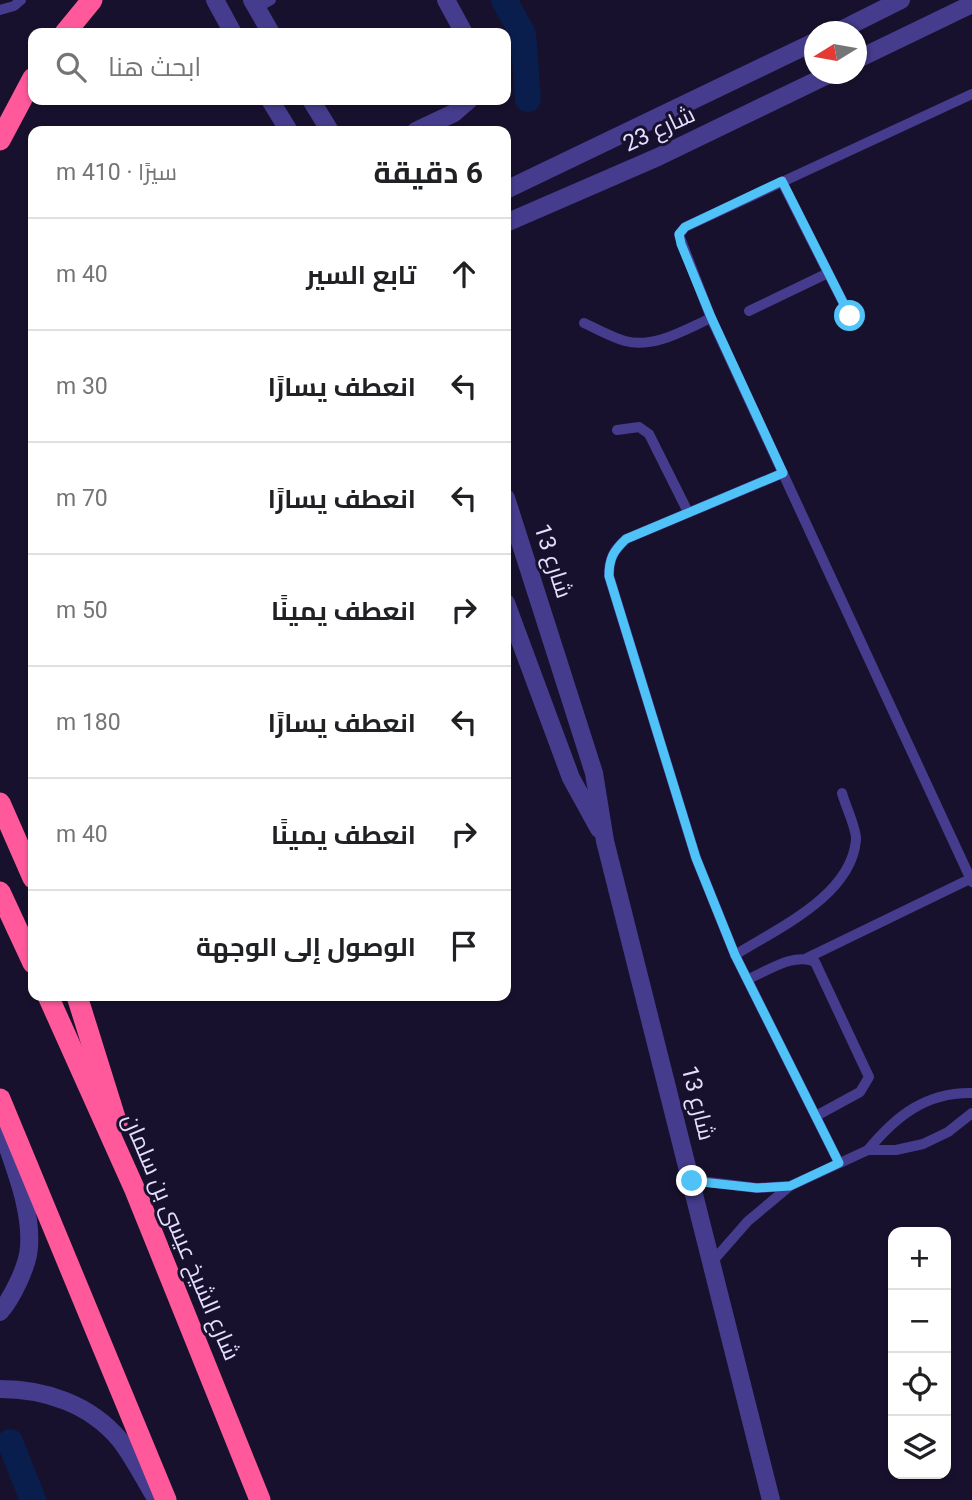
<!DOCTYPE html>
<html lang="ar">
<head>
<meta charset="utf-8">
<style>
  body { margin:0; font-family:Roboto,Cairo,sans-serif; background:#f6f6f6; color:#202124; direction:rtl }
  .controls { position:absolute; right:21px; bottom:21px; display:grid; overflow:hidden; border-radius:14px; box-shadow:0 2px 5px #0004 }
  .controls button { width:63px; height:63px; display:grid; place-items:center; padding:0; border:0; border-bottom:2px solid #e0e0e0; background:#fff; color:#202124; font:35px sans-serif }
  .compass { position:absolute; left:804px; top:21px; width:63px; height:63px; border-radius:50%; background:#fff; box-shadow:0 2px 5px #0004; rotate:259deg }
  .stop { position:absolute; width:21px; height:21px; margin:-16px; border:5px solid #4fc3f7; border-radius:50%; background:#fff }
  .stop.end { background:#4fc3f7; border-color:#fff; box-shadow:0 2px 7px #0008 }
  .list { margin:0; padding:0; list-style:none }
  h2 { display:flex; justify-content:space-between; align-items:center; height:91px; margin:0; padding:0 28px; font-size:30px }
  h2 small { font-size:23px; font-weight:400; color:#757577 }
  .list li { display:grid; grid-template-columns:46px 1fr auto; gap:21px; align-items:center; box-sizing:border-box; height:112px; padding:0 28px; border-top:2px solid #e0e0e0 }
  .list b { display:block; font-size:26px; white-space:nowrap }
  .list em { font-size:23px; font-style:normal; color:#757577 }
  .icon { flex:none; width:38px; height:38px; fill:none; stroke:currentColor; stroke-width:2; stroke-linecap:round; stroke-linejoin:round }
  .map { position:relative; flex:none; width:972px; height:1500px; overflow:hidden; direction:ltr }
  .search { position:absolute; background:#fff; box-shadow:0 2px 5px #0004; left:28px; top:28px; width:483px; height:77px; display:flex; align-items:center; gap:18px; box-sizing:border-box; padding:0 24px; border-radius:14px; color:#757577; font-size:26px }
  .panel { position:absolute; background:#fff; box-shadow:0 2px 5px #0004; left:28px; top:126px; width:483px; height:875px; border-radius:14px; direction:rtl }
  .map>svg:first-child { display:block }
  .lines { fill:none; stroke-linecap:round; stroke-linejoin:round }
  .canal { stroke:#0a1e4d; stroke-width:26 }
  .service { stroke:#453c8d; stroke-width:10 }
  .minor { stroke:#453c8d; stroke-width:18 }
  .tertiary { stroke:#453c8d; stroke-width:18 }
  .motorway { stroke:#ff599b; stroke-width:21 }
  .route { stroke:#4fc3f7; stroke-width:9 }
  .labels { text-anchor:middle; dominant-baseline:central; stroke-width:6; stroke-linejoin:round; paint-order:stroke }
  .street-label { font-size:23px; fill:#e4deff; stroke:#18112d }
</style>
</head>
<body>
<div class="map">
<svg width="972" height="1500" viewBox="0 0 972 1500">
  <rect width="100%" height="100%" fill="#18112d"/>
  <g class="lines">
    <!-- canal -->
    <g class="canal">
      <polyline points="504,0 523,34 528,99"/>
      <polyline points="10,1442 33,1500"/>
    </g>
    <!-- service -->
    <g class="service">
      <polyline points="257,8 271,0"/>
      <polyline points="0,10 14,6 21,0"/>
      <polyline points="972,94 685,227 679,235 711,318 972,882"/>
      <polyline points="782,182 850,316"/>
      <polyline points="749,311 828,273"/>
      <path d="M584,323C597,329 611,337 625,341C654,349 686,329 711,318"/>
      <polyline points="617,430 639,427 649,434 688,512"/>
      <path d="M783,473L626,539C613,551 609,559 609,576L696,858L735,955L839,1163"/>
      <path d="M735,955C778,928 851,896 856,840C857,829 845,805 842,793"/>
      <polyline points="807,958 970,879"/>
      <path d="M748,979C768,971 794,952 815,962L869,1077L860,1092L816,1116"/>
      <path d="M868,1150C896,1116 926,1092 972,1093"/>
      <polyline points="692,1180 757,1188 790,1186"/>
      <polyline points="712,1262 748,1221 790,1186 868,1150 896,1150 923,1144 948,1132 972,1113"/>
    </g>
    <!-- minor -->
    <g class="minor">
      <polyline points="446,0 464,33"/>
      <polyline points="416,131 454,113 469,100"/>
    </g>
    <!-- tertiary -->
    <g class="tertiary">
      <polyline points="215,0 233,33"/>
      <polyline points="252,0 271,33"/>
      <polyline points="837,32 901,0"/>
      <polyline points="856,60 972,4"/>
      <polyline points="270,100 289,131"/>
      <polyline points="311,100 330,131"/>
      <polyline points="506,190 814,42"/>
      <polyline points="506,223 658,157 830,74"/>
      <polyline points="506,498 594,773 605,841 771,1500"/>
      <polyline points="506,603 571,778 599,829"/>
      <path d="M0,1124C12,1163 32,1206 29,1247C28,1266 12,1298 0,1312"/>
      <path d="M0,1389C45,1389 90,1404 120,1440C134,1458 145,1481 157,1500"/>
    </g>
    <!-- motorway -->
    <g class="motorway">
      <polyline points="65,33 92,0"/>
      <polyline points="0,140 33,78"/>
      <polyline points="0,803 33,878"/>
      <polyline points="0,892 33,963"/>
      <polyline points="48,996 135,1190 260,1500"/>
      <polyline points="77,996 117,1124"/>
      <polyline points="0,1099 166,1500"/>
    </g>
  </g>
  <g class="lines">
    <!-- route -->
    <path class="route" d="M692,1181L757,1188L790,1186L839,1163L735,955L696,858L609,576C609,559 613,551 626,539L783,473L711,317L681,244L679,234L685,227L782,181L850,316"/>
  </g>
  <g class="labels">
    <!-- street labels -->
    <g class="street-label">
      <text transform="translate(659 129) rotate(-25)">شارع 23</text>
      <text transform="translate(553 561) rotate(72)">شارع 13</text>
      <text transform="translate(698 1103) rotate(76)">شارع 13</text>
      <text transform="translate(181 1237) rotate(67)">شارع الشيخ عيسى بن سلمان</text>
    </g>
  </g>
</svg>
<div class="controls">
<button>+</button>
<button>−</button>
<button><svg class="icon" aria-label="locate" viewBox="0 0 24 24"><circle cx="12" cy="12" r="6"/><path d="M12 2v4M12 18v4M2 12h4M18 12h4"/></svg></button>
<button><svg class="icon" aria-label="layers" viewBox="0 0 24 24"><path d="M12 4l9 5-9 5-9-5zM3 14l9 5 9-5"/></svg></button>
</div>
<svg class="compass" viewBox="-18 -18 36 36"><path d="M0-13l5 13h-10z" fill="#e53935"/><path d="M0 13l5-13h-10z" fill="#757577"/></svg>
<div class="stop" style="left:850px;top:316px"></div>
<div class="stop end" style="left:692px;top:1181px"></div>
<div class="search"><svg class="icon" aria-label="search" viewBox="0 0 24 24"><circle cx="10" cy="10" r="6"/><path d="M15 15l6 6"/></svg>ابحث هنا</div>
<section class="panel">
<h2>6 دقيقة<small>سيرًا · 410 m</small></h2>
<ul class="list">
<li><svg class="icon" aria-label="ahead" viewBox="0 0 24 24"><path d="M12 20V5M6 11l6-6 6 6"/></svg><div><b>تابع السير</b></div><em>40 m</em></li>
<li><svg class="icon" aria-label="left" viewBox="0 0 24 24"><path d="M17 20v-9H6M10 6l-5 5 5 5"/></svg><div><b>انعطف يسارًا</b></div><em>30 m</em></li>
<li><svg class="icon" aria-label="left" viewBox="0 0 24 24"><path d="M17 20v-9H6M10 6l-5 5 5 5"/></svg><div><b>انعطف يسارًا</b></div><em>70 m</em></li>
<li><svg class="icon" aria-label="right" viewBox="0 0 24 24"><path d="M7 20v-9h11M14 6l5 5-5 5"/></svg><div><b>انعطف يمينًا</b></div><em>50 m</em></li>
<li><svg class="icon" aria-label="left" viewBox="0 0 24 24"><path d="M17 20v-9H6M10 6l-5 5 5 5"/></svg><div><b>انعطف يسارًا</b></div><em>180 m</em></li>
<li><svg class="icon" aria-label="right" viewBox="0 0 24 24"><path d="M7 20v-9h11M14 6l5 5-5 5"/></svg><div><b>انعطف يمينًا</b></div><em>40 m</em></li>
<li><svg class="icon" aria-label="arrive" viewBox="0 0 24 24"><path d="M6 21V4h12l-3 4 3 4H6"/></svg><div><b>الوصول إلى الوجهة</b></div></li>
</ul>
</section>
</div>
</body>
</html>
